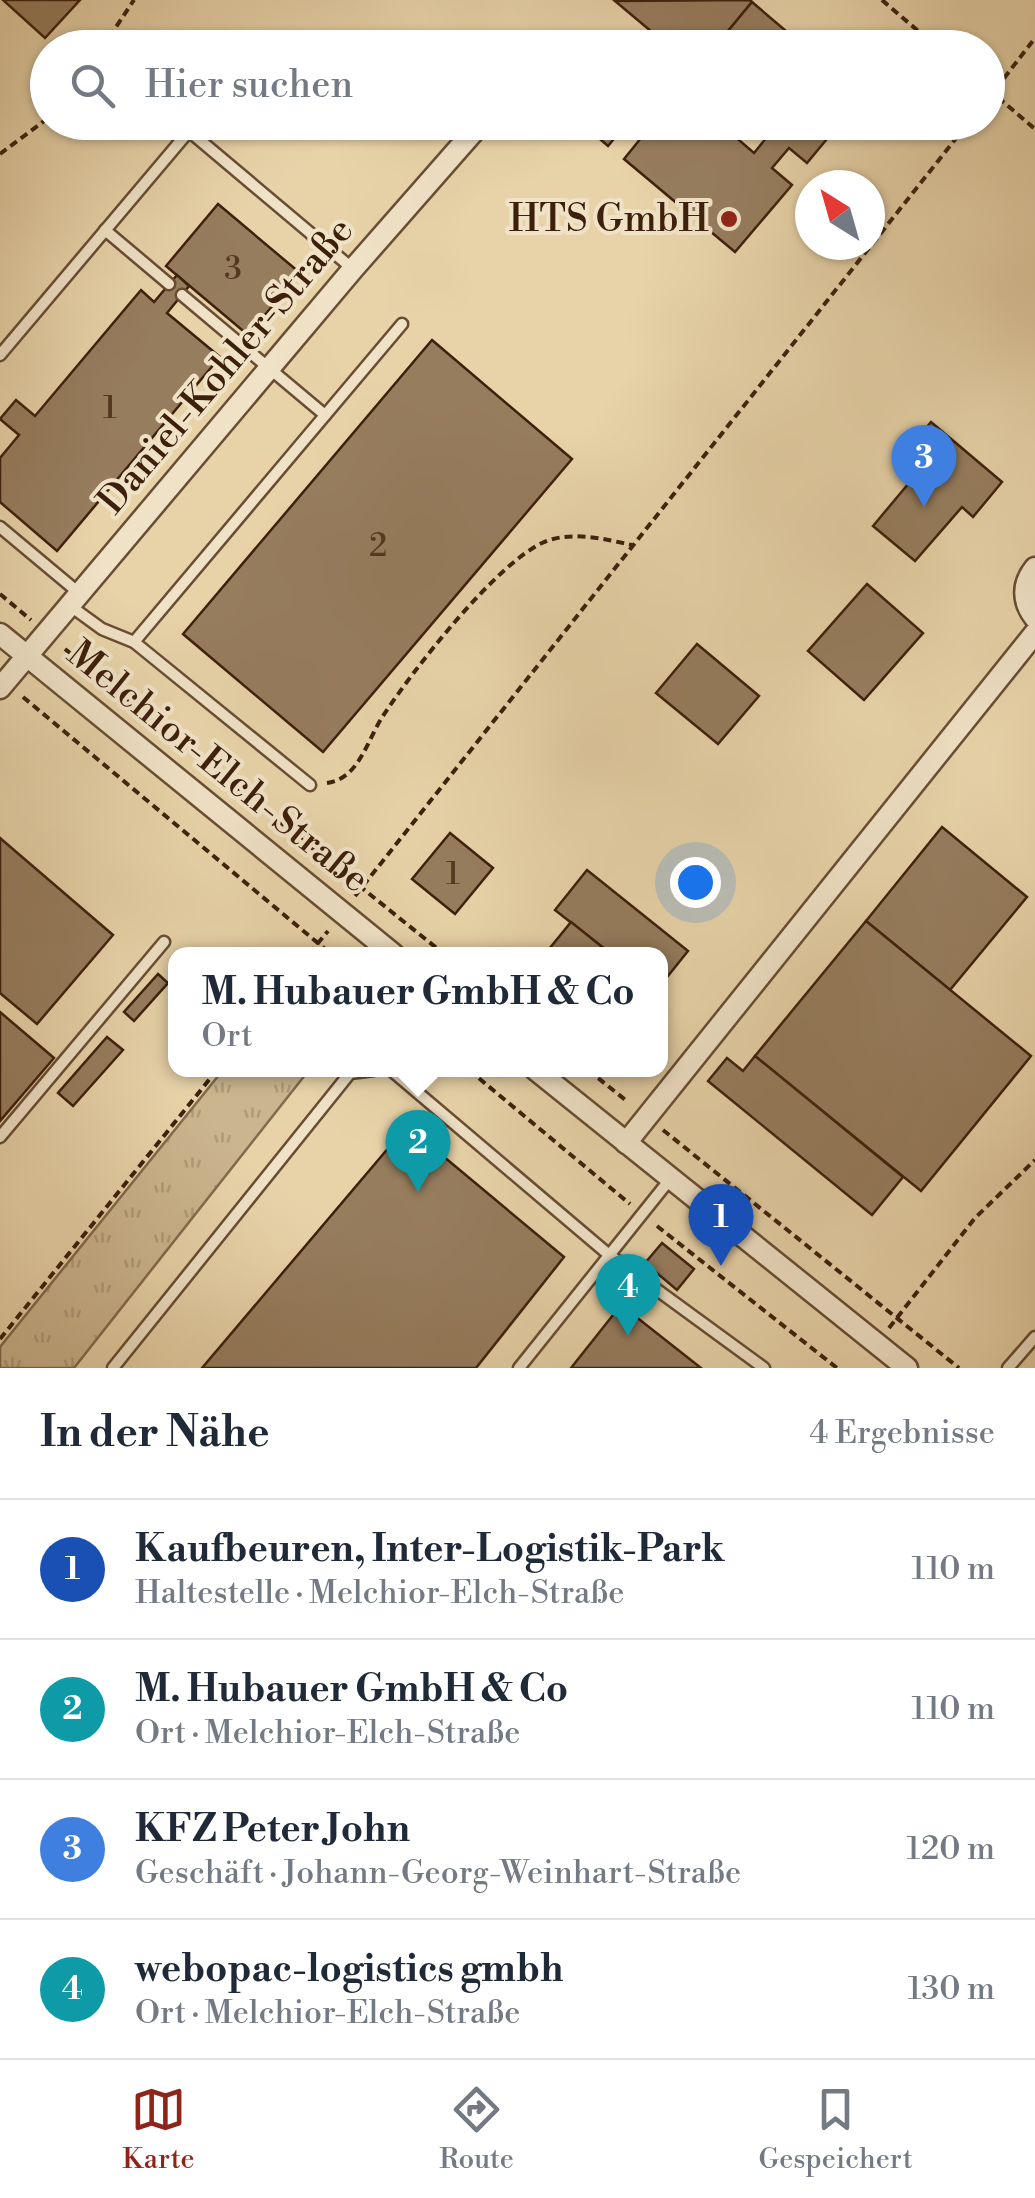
<!DOCTYPE html>
<html lang="de">
<head>
<meta charset="utf-8">
<style>
  body { margin:0; font-family:"Libre Bodoni",serif; background:#f6f6f7; color:#1f2937 }
  .compass { position:absolute; left:795px; top:170px; width:90px; height:90px; border-radius:50%; background:#fff; box-shadow:0 2px 8px #0004; rotate:323deg }
  .you { position:absolute; left:695px; top:882px; width:35px; height:35px; margin:-25px; border:8px solid #fff; border-radius:50%; background:#1a73e8; box-shadow:0 0 0 15px #1a73e833 }
  .badge { display:grid; place-items:center; width:65px; height:65px; border-radius:50%; background:#8f2418; color:#fff; font-size:32px; font-weight:700 }
  .pin { position:absolute; translate:-50% -82px; filter:drop-shadow(0 2px 5px #0008) }
  .pin::after { content:''; position:absolute; top:52px; width:35px; height:30px; background:inherit; clip-path:polygon(0 0,100% 0,50% 100%) }
  .popup { position:absolute; left:168px; top:947px; width:500px; height:130px; box-sizing:border-box; display:grid; place-content:center; border-radius:20px; background:#fff; filter:drop-shadow(0 2px 8px #0005); font-size:32px; white-space:nowrap; color:#747a83 }
  .popup b { font-size:38px; color:#1f2937 }
  .popup::after { content:''; position:absolute; left:50%; top:100%; margin-left:-20px; border:20px solid transparent; border-top-color:#fff }
  .list { margin:0; padding:0; list-style:none }
  h2 { display:flex; justify-content:space-between; align-items:center; height:130px; margin:0; padding:0 40px; font-size:42px }
  h2 small { font-size:32px; font-weight:400; color:#747a83 }
  .list li { display:grid; grid-template-columns:65px 1fr auto; gap:30px; align-items:center; box-sizing:border-box; height:140px; padding:0 40px; border-top:2px solid #e0e1e3 }
  .list b { display:block; font-size:38px; white-space:nowrap }
  .list p { margin:0; font-size:32px; white-space:nowrap; color:#747a83 }
  .list em { font-size:32px; font-style:normal; color:#747a83 }
  .icon { flex:none; width:55px; height:55px; fill:none; stroke:currentColor; stroke-width:2; stroke-linecap:round; stroke-linejoin:round }
  .map { position:relative; flex:none; width:1035px; height:1368px; overflow:hidden }
  .search { position:absolute; background:#fff; box-shadow:0 2px 8px #0004; left:30px; right:30px; top:30px; height:110px; display:flex; align-items:center; gap:25px; box-sizing:border-box; padding:0 35px; border-radius:55px; color:#747a83; font-size:38px }
  .sheet { height:690px; background:#fff }
  nav { display:flex; justify-content:space-around; align-items:center; box-sizing:border-box; height:140px; border-top:2px solid #e0e1e3; background:#fff; font-size:28px; color:#747a83 }
  nav a { display:grid; justify-items:center; gap:5px }
  nav .on { color:#8f2418 }
  .map>svg:first-child { display:block }
  .grass { fill:url(#grass-tufts); stroke:#846a4d; stroke-width:2.5 }
  .building { fill:#967d5e; stroke:#3d200c; stroke-width:2.5 }
  .lines { fill:none; stroke-linecap:round; stroke-linejoin:round }
  .service-casing { stroke:#684d33; stroke-width:15 }
  .minor-casing { stroke:#684d33; stroke-width:25 }
  .path { stroke:#3d200c; stroke-width:4; stroke-dasharray:8 5; stroke-linecap:butt }
  .service { stroke:#f0e2c7; stroke-width:10 }
  .minor { stroke:#f0e2c7; stroke-width:20 }
  .poi-dot { fill:#8f2418; stroke:#f0e2c7; stroke-width:4 }
  .labels { text-anchor:middle; dominant-baseline:central; stroke-width:8; stroke-linejoin:round; paint-order:stroke }
  .number-label { font-size:32px; fill:#533720 }
  .poi-label { font-size:38px; fill:#3d200c; stroke:#f0e2c7; text-anchor:end }
  .street-label { font-size:38px; fill:#3d200c; stroke:#f0e2c7 }
</style>
</head>
<body>
<div class="map">
<svg width="1035" height="1368" viewBox="0 0 1035 1368">
  <defs>
    <pattern id="grass-tufts" width="24" height="20" patternUnits="userSpaceOnUse" patternTransform="scale(2.5)"><rect width="24" height="20" fill="#cbb58e"/><path d="M3 7l-1-3M5 7V3M7 7l1-3M15 17l-1-3M17 17v-4M19 17l1-3" fill="none" stroke="#af9b79"/></pattern>
  </defs>
  <rect width="100%" height="100%" fill="#e8d3a9"/>
  <filter id="stains"><feTurbulence type="fractalNoise" baseFrequency=".002" numOctaves="4"/><feColorMatrix values="0 0 0 0 .2 0 0 0 0 .09 0 0 0 0 .02 0 0 0 .5 -.17"/></filter>
  <radialGradient id="worn" r=".72"><stop offset=".6" stop-color="#630" stop-opacity="0"/><stop offset="1" stop-color="#630" stop-opacity=".3"/></radialGradient>
  <!-- grass -->
  <polygon class="grass" points="223,1070 309,1070 74,1368 0,1368 0,1347"/>
  <!-- building -->
  <g class="building">
    <polygon points="3,0 80,0 45,38"/>
    <polygon points="750,0 752,2 714,48 671,48 615,1"/>
    <polygon points="752,2 806,48 714,48"/>
    <polygon points="580,122 628,122 608,146"/>
    <polygon points="654,122 718,122 754,153 771,132 760,122 841,122 807,163 789,148 772,168 792,185 735,252 624,159"/>
    <polygon points="218,204 300,273 248,335 166,266"/>
    <polygon points="177,275 189,286 167,313 220,357 57,551 0,502 0,458 19,435 0,419 16,400 35,416 141,290 154,302"/>
    <polygon points="432,340 572,459 323,752 183,634"/>
    <polygon points="931,422 1002,482 973,517 962,507 915,561 873,526 919,471 902,457"/>
    <polygon points="867,584 923,633 864,700 808,651"/>
    <polygon points="697,644 759,696 718,744 656,693"/>
    <polygon points="942,827 1027,897 950,990 866,921"/>
    <polygon points="450,833 493,868 455,914 412,879"/>
    <polygon points="0,838 113,935 37,1024 0,993"/>
    <polygon points="587,870 688,951 660,986 660,954 611,954 555,910"/>
    <polygon points="866,921 1031,1056 921,1191 755,1056"/>
    <polygon points="571,922 611,954 545,954"/>
    <polygon points="158,974 168,983 134,1021 124,1012"/>
    <polygon points="0,1012 54,1058 0,1121"/>
    <polygon points="107,1037 123,1050 73,1106 58,1093"/>
    <polygon points="755,1056 903,1177 872,1215 708,1081 727,1058 743,1071"/>
    <polygon points="407,1126 564,1257 476,1368 202,1368"/>
    <polygon points="662,1243 694,1269 677,1290 645,1263"/>
    <polygon points="621,1305 701,1368 571,1368"/>
  </g>
  <g class="lines">
    <defs>
      <g id="service">
        <polyline points="105,230 169,284"/>
        <polyline points="182,295 325,415"/>
        <polyline points="0,355 189,131 353,269"/>
        <polyline points="0,527 79,593"/>
        <polyline points="69,605 102,629 134,642 310,785"/>
        <polyline points="134,642 402,324"/>
        <polyline points="391,1070 608,1254 764,1368"/>
        <polyline points="0,1137 164,942"/>
        <polyline points="113,1368 350,1073 374,1070"/>
        <polyline points="519,1368 671,1178"/>
        <polyline points="1008,1368 1035,1337"/>
      </g>
      <g id="minor">
        <path d="M1035,568C1022,584 1022,601 1035,618"/>
        <polyline points="0,634 393,954"/>
        <polyline points="0,688 353,269 482,122"/>
        <polyline points="536,1070 907,1368"/>
        <polyline points="626,1143 1035,633"/>
      </g>
    </defs>
    <!-- service casing -->
    <use href="#service" class="service-casing"/>
    <!-- minor casing -->
    <use href="#minor" class="minor-casing"/>
    <!-- path -->
    <g class="path">
      <polyline points="882,0 938,48"/>
      <polyline points="102,48 134,0"/>
      <polyline points="988,89 1035,129"/>
      <polyline points="988,99 1035,38"/>
      <polyline points="0,154 48,118"/>
      <polyline points="0,594 31,620"/>
      <polyline points="65,649 444,954"/>
      <polyline points="23,697 331,954"/>
      <path d="M327,783C359,779 367,740 383,716C413,670 494,566 542,543C570,530 604,539 632,545"/>
      <polyline points="355,896 969,122"/>
      <polyline points="309,954 328,931"/>
      <polyline points="469,1070 630,1204"/>
      <polyline points="588,1070 628,1102"/>
      <polyline points="663,1130 959,1368"/>
      <polyline points="657,1226 837,1368"/>
      <polyline points="889,1328 975,1218 1035,1160"/>
      <polyline points="0,1339 217,1070"/>
    </g>
    <!-- service -->
    <use href="#service" class="service"/>
    <!-- minor -->
    <use href="#minor" class="minor"/>
  </g>
  <!-- markers -->
  <circle class="poi-dot" cx="729" cy="219" r="10"/>
  <g class="labels">
    <!-- number labels -->
    <g class="number-label">
      <text x="233" y="269">3</text>
      <text x="110" y="408">1</text>
      <text x="378" y="546">2</text>
      <text x="453" y="874">1</text>
    </g>
    <!-- poi labels -->
    <g class="poi-label">
      <text x="709" y="219">HTS GmbH</text>
    </g>
    <!-- street labels -->
    <g class="street-label">
      <text transform="translate(226 366) rotate(-50)">Daniel-Kohler-Straße</text>
      <text transform="translate(218 767) rotate(39)">Melchior-Elch-Straße</text>
    </g>
  </g>
  <rect width="100%" height="100%" filter="url(#stains)"/>
  <rect width="100%" height="100%" fill="url(#worn)"/>
</svg>
<svg class="compass" viewBox="-18 -18 36 36"><path d="M0-13l5 13h-10z" fill="#e53935"/><path d="M0 13l5-13h-10z" fill="#747a83"/></svg>
<div class="you"></div>
<div class="pin badge" style="left:721px;top:1266px;background:#1a4fb4">1</div>
<div class="pin badge" style="left:418px;top:1192px;background:#0f9aa8">2</div>
<div class="popup"><b>M. Hubauer GmbH &amp; Co</b>Ort</div>
<div class="pin badge" style="left:924px;top:507px;background:#3f7fe0">3</div>
<div class="pin badge" style="left:628px;top:1336px;background:#0f9aa8">4</div>
<div class="search"><svg class="icon" aria-label="search" viewBox="0 0 24 24"><circle cx="10" cy="10" r="6"/><path d="M15 15l6 6"/></svg>Hier suchen</div>
</div>
<section class="sheet">
<h2>In der Nähe<small>4 Ergebnisse</small></h2>
<ul class="list">
<li><span class="badge" style="background:#1a4fb4">1</span><div><b>Kaufbeuren, Inter-Logistik-Park</b><p>Haltestelle · Melchior-Elch-Straße</p></div><em>110 m</em></li>
<li><span class="badge" style="background:#0f9aa8">2</span><div><b>M. Hubauer GmbH &amp; Co</b><p>Ort · Melchior-Elch-Straße</p></div><em>110 m</em></li>
<li><span class="badge" style="background:#3f7fe0">3</span><div><b>KFZ Peter John</b><p>Geschäft · Johann-Georg-Weinhart-Straße</p></div><em>120 m</em></li>
<li><span class="badge" style="background:#0f9aa8">4</span><div><b>webopac-logistics gmbh</b><p>Ort · Melchior-Elch-Straße</p></div><em>130 m</em></li>
</ul>
</section>
<nav>
<a class="on"><svg class="icon" aria-label="map" viewBox="0 0 24 24"><path d="M3 6l6-2 6 2 6-2v14l-6 2-6-2-6 2zM9 4v14M15 6v14"/></svg>Karte</a>
<a><svg class="icon" aria-label="directions" viewBox="0 0 24 24"><path d="M12 3l9 9-9 9-9-9zM9 14v-3h6M13 9l2 2-2 2"/></svg>Route</a>
<a><svg class="icon" aria-label="saved" viewBox="0 0 24 24"><path d="M7 4h10v16l-5-4-5 4z"/></svg>Gespeichert</a>
</nav>
</body>
</html>
